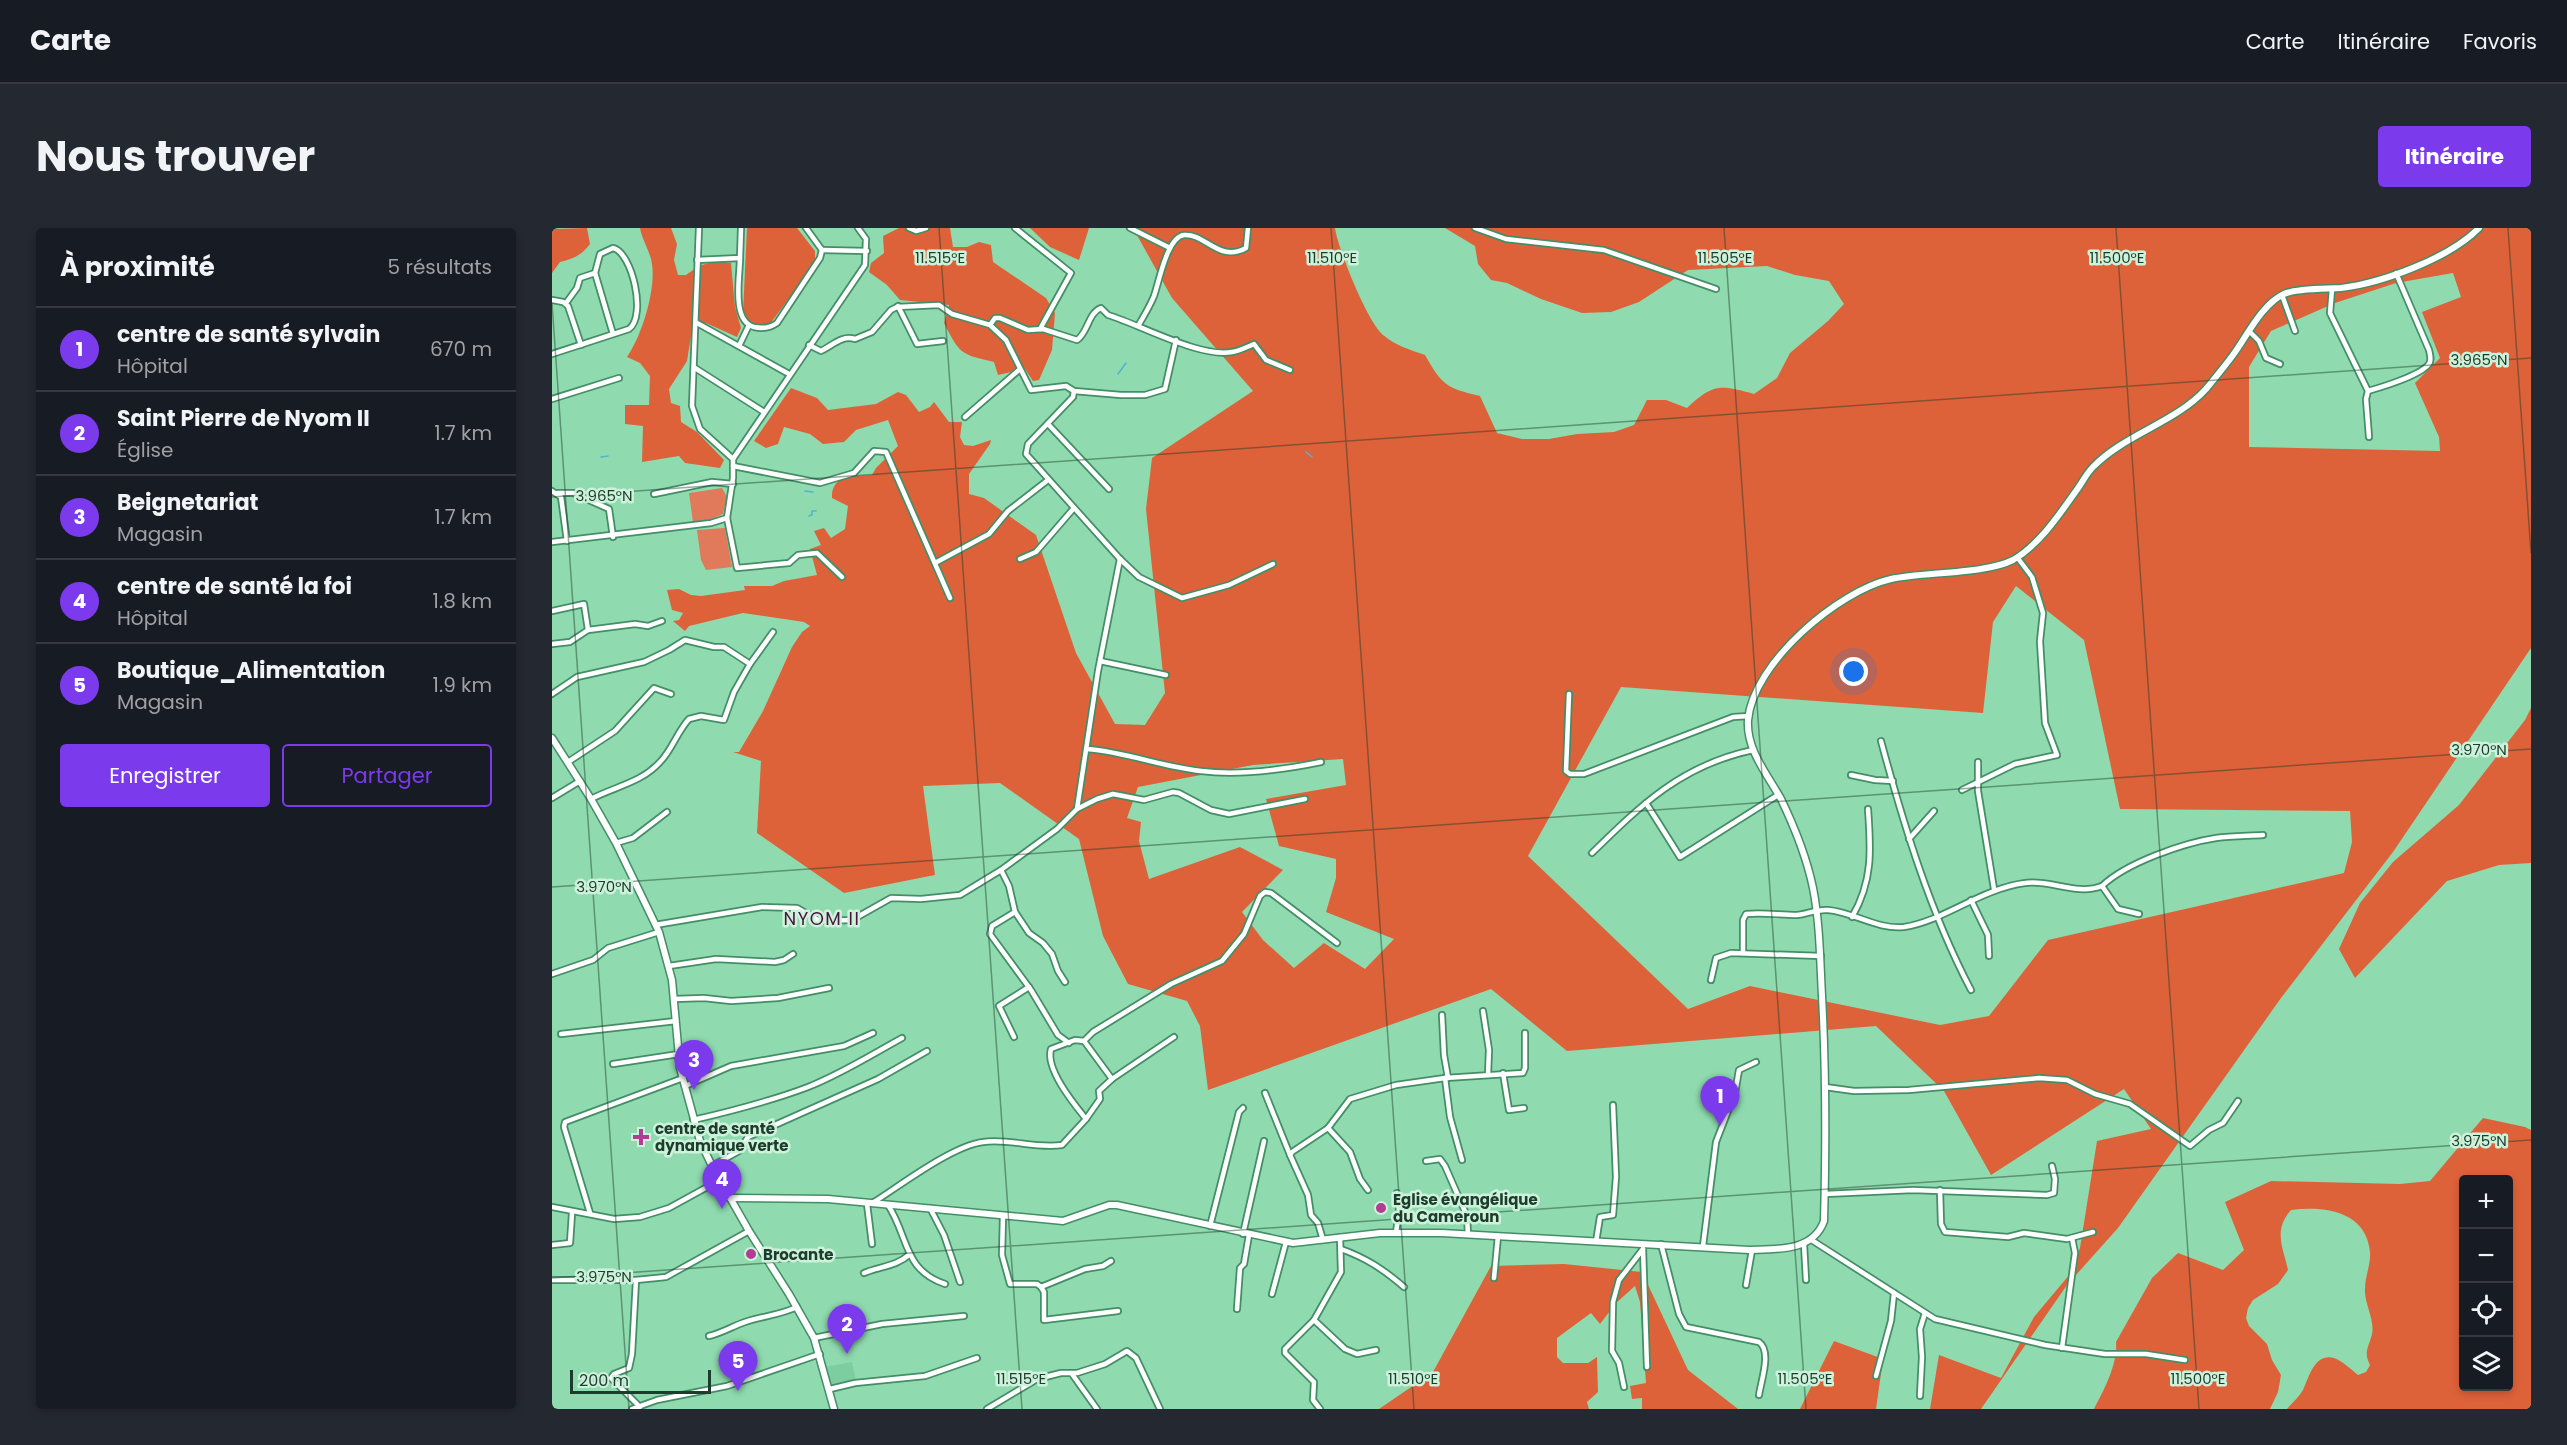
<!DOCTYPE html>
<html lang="fr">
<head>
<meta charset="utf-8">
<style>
  body { margin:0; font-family:Poppins,sans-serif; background:#242831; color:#f1f3f6 }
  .controls { position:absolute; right:18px; bottom:18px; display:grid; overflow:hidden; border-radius:6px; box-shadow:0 3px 9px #0003 }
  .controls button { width:54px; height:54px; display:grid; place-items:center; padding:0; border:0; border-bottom:2px solid #363941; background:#171b24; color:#f1f3f6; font:30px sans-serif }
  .scale { position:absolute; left:18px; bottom:15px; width:141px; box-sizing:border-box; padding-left:6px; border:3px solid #1d3c2b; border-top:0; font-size:16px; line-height:21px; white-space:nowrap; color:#1d3c2b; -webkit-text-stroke:4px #cdf2db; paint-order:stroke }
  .you { position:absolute; left:1302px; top:444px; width:21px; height:21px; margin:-15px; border:4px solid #fff; border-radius:50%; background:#1a73e8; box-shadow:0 0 0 9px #1a73e833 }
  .badge { display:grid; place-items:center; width:39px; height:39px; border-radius:50%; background:#7c3aed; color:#fff; font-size:20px; font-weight:700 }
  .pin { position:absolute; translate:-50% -50px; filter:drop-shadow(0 2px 3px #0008) }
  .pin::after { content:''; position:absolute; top:32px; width:21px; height:18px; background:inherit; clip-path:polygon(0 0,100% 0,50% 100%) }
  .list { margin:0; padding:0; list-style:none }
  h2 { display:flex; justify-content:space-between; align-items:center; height:78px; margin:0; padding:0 24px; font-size:26px }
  h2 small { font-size:20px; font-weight:400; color:#9ea1a6 }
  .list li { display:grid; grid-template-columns:39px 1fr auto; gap:18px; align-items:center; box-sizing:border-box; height:84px; padding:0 24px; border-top:2px solid #363941 }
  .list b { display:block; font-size:22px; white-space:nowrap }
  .list p { margin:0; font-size:20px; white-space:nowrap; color:#9ea1a6 }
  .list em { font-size:20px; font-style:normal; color:#9ea1a6 }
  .actions { display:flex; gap:12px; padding:18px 24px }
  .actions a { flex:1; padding:14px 0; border:2px solid #7c3aed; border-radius:6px; text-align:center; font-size:21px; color:#7c3aed }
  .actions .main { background:#7c3aed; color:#fff }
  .icon { flex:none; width:33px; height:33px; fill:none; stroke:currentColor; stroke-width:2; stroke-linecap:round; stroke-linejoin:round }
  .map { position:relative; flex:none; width:1979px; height:1181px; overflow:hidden; border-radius:6px }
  header { display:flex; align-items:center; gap:36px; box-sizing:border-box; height:84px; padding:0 30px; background:#171b24; border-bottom:2px solid #363941 }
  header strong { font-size:28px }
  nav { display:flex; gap:33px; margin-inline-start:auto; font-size:21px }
  .intro { display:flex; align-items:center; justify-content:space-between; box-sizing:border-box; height:144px; padding:0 36px }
  h1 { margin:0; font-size:42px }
  .button { padding:15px 27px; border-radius:6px; background:#7c3aed; color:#fff; font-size:21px; font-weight:700 }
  main { display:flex; gap:36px; padding:0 36px }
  aside { flex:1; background:#171b24; border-radius:6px; box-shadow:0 3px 9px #0003 }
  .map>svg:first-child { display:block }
  .built { fill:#7ccea1 }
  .green { fill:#e07a5a }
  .forest { fill:#de6239; fill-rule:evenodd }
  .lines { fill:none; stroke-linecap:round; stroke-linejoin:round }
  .stream { stroke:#51b4ce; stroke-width:1.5 }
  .street-casing { stroke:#448e67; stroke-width:8 }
  .secondary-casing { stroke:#448e67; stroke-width:9 }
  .street { stroke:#fff; stroke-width:4.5 }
  .secondary { stroke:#fff; stroke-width:6 }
  .ticks { fill:none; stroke:#1d3c2b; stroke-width:1.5; stroke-opacity:0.45 }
  .poi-dot { fill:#b03c94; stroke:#cdf2db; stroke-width:2 }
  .labels { text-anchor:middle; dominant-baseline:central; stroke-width:5; stroke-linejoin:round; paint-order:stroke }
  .poi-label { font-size:15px; font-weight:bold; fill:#1d3c2b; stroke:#cdf2db; text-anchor:start }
  .quarter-label { font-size:18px; letter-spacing:1.5px; fill:#4b133e; stroke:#cdf2db }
  .ticks-label { font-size:15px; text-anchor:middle; fill:#1d3c2b; stroke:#cdf2db; stroke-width:5; stroke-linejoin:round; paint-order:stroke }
</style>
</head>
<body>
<header>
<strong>Carte</strong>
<nav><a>Carte</a><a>Itinéraire</a><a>Favoris</a></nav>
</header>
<div class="intro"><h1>Nous trouver</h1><a class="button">Itinéraire</a></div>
<main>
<aside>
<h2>À proximité<small>5 résultats</small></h2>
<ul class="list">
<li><span class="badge">1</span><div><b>centre de santé sylvain</b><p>Hôpital</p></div><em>670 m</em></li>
<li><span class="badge">2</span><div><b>Saint Pierre de Nyom II</b><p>Église</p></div><em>1.7 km</em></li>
<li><span class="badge">3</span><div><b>Beignetariat</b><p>Magasin</p></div><em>1.7 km</em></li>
<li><span class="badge">4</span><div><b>centre de santé la foi</b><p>Hôpital</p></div><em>1.8 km</em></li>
<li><span class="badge">5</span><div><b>Boutique_Alimentation</b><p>Magasin</p></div><em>1.9 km</em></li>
</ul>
<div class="actions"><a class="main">Enregistrer</a><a>Partager</a></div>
</aside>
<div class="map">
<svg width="1979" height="1181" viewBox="0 0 1979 1181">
  <rect width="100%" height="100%" fill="#8fdaaf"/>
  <!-- built -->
  <polygon class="built" points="300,1134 304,1153 279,1158 273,1139"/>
  <!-- green -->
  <g class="green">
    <polygon points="170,260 175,269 171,286 160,291 141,294 137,265"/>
    <polygon points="173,300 180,339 154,342 149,332 145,302"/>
  </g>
  <!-- forest -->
  <g class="forest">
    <path d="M35,0L38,16C30,27 21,31 8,34L0,45V1Z"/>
    <path d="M88,0H119L125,16L122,32L126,47H134C149,35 160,32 179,35L183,79L189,100L185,109L154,95L141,96L135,133L117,161L119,175L128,178L129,194L145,204L172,232L168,240L133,235L127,228L90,234L91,198L73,196V177H97L98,148L88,135L75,129C90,108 106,57 99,31C96,20 90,11 88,0Z"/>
    <path d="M195,0H245L263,23V35L218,96C205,98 198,96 191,85Z"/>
    <path d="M347,0H398L401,19H415L427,14L439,17L441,34L494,70L503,85L500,122L487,152L481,153L473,141L446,147L442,134C408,126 408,126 392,95L397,77L348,72L335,57L317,44L319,35L332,25L331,8Z"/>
    <polygon points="478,0 537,0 527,32 498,19"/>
    <path d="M581,0H783C786,21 815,93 831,107C843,117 858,122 873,127C890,157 894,160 928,168L945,205L970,211H997L1025,206L1062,204L1082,197L1095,172H1114L1135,180C1162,155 1168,157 1202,166L1225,150L1238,125L1276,93L1292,76L1277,53L1243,47L1215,38L1136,42L1087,74L1059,84L1030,85L989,71L955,55L939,52L926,36L923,18L893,0H1979V420L1841,624L1729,770L1566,1000L1515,1057L1429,1181H1378L1387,1127L1449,1150L1482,1089L1518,1046L1528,1020L1545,913L1599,901L1572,861L1439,947L1392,863L1324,798L1015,823L939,761L656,862L648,798L635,773L576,756L551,708L527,611L448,555L371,558L383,647L292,665L205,605L209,533L181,524H187L211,483L240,419L250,404L258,398L252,394L191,385L137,398L133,403L121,393L127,392L131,385L120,382L115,362L127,361L139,367L149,368L193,362L192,358H220L232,353L265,347L258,321L269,317L262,303L272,300L279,310L293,301L296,278L280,270C279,246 302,249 320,247L324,240L346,218L336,192L304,202L292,214L271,216L258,206L232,199L226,216L214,220L202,213L239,160L265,170L276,182L324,176L346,164L354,167L367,184L378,179L382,174L397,194H410L408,209L412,217L421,218L439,212L438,216L417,246V266L432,270L484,307L524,425L563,496L593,497L613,465L594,281L600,230L701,163L620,70ZM1901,45L1909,69L1870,84L1888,130L1863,155L1887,209L1888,223L1697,219V139L1719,103L1783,75L1844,55ZM1464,358L1532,412L1568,581L1798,583L1800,614L1792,645L1496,712L1437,788L1388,797L1198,758L1136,781L976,628L1069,459L1431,485L1441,394ZM791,531L794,557L714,571L727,618L784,631V650L774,684L842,711L813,741L772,715L742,740L711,712L690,684L731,642L688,619L597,651L587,613L589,594L575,590L586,559L701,537Z"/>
    <polygon points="1979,480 1979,635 1947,637 1895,653 1803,750 1787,721 1808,675 1841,634 1907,577 1973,492"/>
    <path d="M1931,890L1973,899L1979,902V1181H1735C1740,1175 1747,1169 1751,1162C1757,1150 1762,1125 1782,1130C1790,1133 1799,1141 1806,1147L1814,1144L1818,1137C1811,1124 1817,1119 1820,1106C1823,1092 1812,1075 1813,1061C1813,1048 1819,1036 1818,1024C1814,983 1773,978 1739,982C1721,1002 1731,1019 1736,1042L1726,1056L1701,1072L1696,1080L1694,1090L1697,1098L1715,1116L1720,1132L1729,1147L1726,1164L1718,1181H1542C1552,1162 1566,1136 1564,1114L1600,1050L1626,1025L1671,1042L1692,1022L1673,974L1719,953L1848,956L1878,953ZM1912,952H1956V1158H1912Z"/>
    <polygon points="1012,1036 1090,1044 1136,1142 1186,1181 1090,1181 1090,1170 1080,1171 1078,1158 1094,1155 1088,1074 1083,1058 1064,1075 1048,1096 1039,1085 1005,1110 1005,1129 1011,1135 1036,1135 1045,1129 1046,1164 1035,1174 1037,1181 827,1181 881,1144 939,1038"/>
    <polygon points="1282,1113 1331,1131 1324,1181 1248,1181"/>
  </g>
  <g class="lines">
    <!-- stream -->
    <g class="stream">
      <polyline points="566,146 574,135"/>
      <polyline points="754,224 760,229"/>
      <polyline points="49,229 56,228"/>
      <polyline points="253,263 261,264"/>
      <polyline points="257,288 260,287 260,283 264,283"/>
    </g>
    <defs>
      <g id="street">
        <polyline points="147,0 140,178 148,201 181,231"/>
        <polyline points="357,0 364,3 374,0"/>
        <polyline points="463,0 519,45 488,101"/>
        <polyline points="578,0 618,20"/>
        <polyline points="923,0 954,11 1052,22 1164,61"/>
        <polyline points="270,22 315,23"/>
        <path d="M188,30C188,48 179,93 202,99C211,101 218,100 225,95L268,30L270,22L254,0"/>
        <polyline points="145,32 188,30 189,0"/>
        <polyline points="1780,61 1778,85 1816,163 1814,171 1817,209"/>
        <polyline points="1730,67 1743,103"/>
        <polyline points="0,72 11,74 16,78 29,117"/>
        <polyline points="14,75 25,60 28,50 43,45"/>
        <polyline points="346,78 365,116 391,113"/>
        <polyline points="145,95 237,146"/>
        <path d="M438,97L443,90H448L476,102L491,101L525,112C536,105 536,85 549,80L556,87C589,97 648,130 680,124C687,123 695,119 702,116L714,132L738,142"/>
        <path d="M586,98C592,88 598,78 602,68C607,54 615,9 632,7C653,5 667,35 694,20L696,0"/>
        <polyline points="1697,103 1707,113 1714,130 1728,136"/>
        <path d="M257,117L269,123C281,117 290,107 303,111L320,104L339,82L345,79L387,77L400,86L438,97L454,112L479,162L514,158L522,163L569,167H593L613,161L624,112"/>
        <polyline points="187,118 197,97"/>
        <path d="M0,126L77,101C95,88 80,24 61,20L48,26L43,45L61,106"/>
        <polyline points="143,140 212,184"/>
        <polyline points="522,163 521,169 476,216 474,226 568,331 587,349 630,370 677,357 721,336"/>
        <path d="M1816,163C1830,159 1869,147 1877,136C1880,132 1878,127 1877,122L1844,45"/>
        <polyline points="0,171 67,150"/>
        <polyline points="413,189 467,142"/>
        <polyline points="496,196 557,261"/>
        <polyline points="181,238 268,255 302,245 322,223 334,224 398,370"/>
        <polyline points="0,263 9,269 15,313"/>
        <polyline points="5,265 21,265 57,281 61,309"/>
        <polyline points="102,266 160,254 181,256"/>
        <polyline points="0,314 159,295 175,290"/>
        <polyline points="468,331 484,324 522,280"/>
        <polyline points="383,335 437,306 456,283 496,252"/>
        <polyline points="290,349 265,325 246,327 237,335 185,340 175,290 181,250 181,231 313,37 314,11 306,0"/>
        <polyline points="0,383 32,376 36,402"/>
        <polyline points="0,416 18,414 36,402 83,396 96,398 110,393"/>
        <polyline points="548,433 614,447"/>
        <polyline points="198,436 221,404"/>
        <path d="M0,466L25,449L92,434L117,422L133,412L162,419H172L198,436L182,464L172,492L149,488L137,491C125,504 120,522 108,534C89,555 64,558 39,571"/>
        <polyline points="1017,466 1014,543 1018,546 1032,546 1181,489 1197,488"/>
        <path d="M1329,513C1352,598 1378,684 1419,762"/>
        <path d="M535,521C575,524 610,539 649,543C688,548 730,542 769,534"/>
        <polyline points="16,534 63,503 102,460 119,466"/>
        <polyline points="1426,534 1426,563 1442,661"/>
        <polyline points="1299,547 1323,552 1341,553"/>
        <polyline points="1410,562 1463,536 1505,527 1493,495 1488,413 1491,385 1480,349 1465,329"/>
        <polyline points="0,570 28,553"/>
        <polyline points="1094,575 1128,629 1226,567"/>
        <polyline points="525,581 546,443 568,331"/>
        <polyline points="1357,611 1382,583"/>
        <polyline points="64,615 81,610 115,584"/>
        <path d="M1040,625C1090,576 1130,537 1201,522"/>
        <polyline points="449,642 457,658 463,684 477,705 491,715 500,726 506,743 513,754"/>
        <path d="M1550,658C1574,635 1631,615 1664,610C1680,608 1696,608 1711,607"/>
        <polyline points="1419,672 1436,707 1437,728"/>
        <polyline points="463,684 440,698 438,706 479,762 506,807 517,815"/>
        <path d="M1300,689C1321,653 1319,622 1316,581"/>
        <polyline points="103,697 210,679 245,680 268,693 300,692 339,670 369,671 408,667 449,642 505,601 525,581 545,571 561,566 592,572 621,564 627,565 659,582 677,586 753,571"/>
        <path d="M1191,725V692L1194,686C1211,684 1227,687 1245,687C1255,686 1265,681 1276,682C1301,684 1326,702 1352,699C1392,693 1428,661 1473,655C1498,651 1524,668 1550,658L1566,681L1587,686"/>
        <polyline points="117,738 164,731 223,734 232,732 241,726"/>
        <polyline points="0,746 41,732 56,720 107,704"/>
        <polyline points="1159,752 1164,730 1179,725 1269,728"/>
        <polyline points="122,771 152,770 179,773 226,770 277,760"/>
        <polyline points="931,783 937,822 936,846"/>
        <polyline points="890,787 892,827 896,850"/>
        <polyline points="9,806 124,793"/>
        <polyline points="462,809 447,778 477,759"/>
        <polyline points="532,813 541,804 619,756 670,733 692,706 708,668 713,664 719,665 785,715"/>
        <polyline points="61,836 127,826"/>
        <polyline points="951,845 957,882 972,880"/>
        <polyline points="893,850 898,889 910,932"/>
        <polyline points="133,858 179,838 292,818 321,805"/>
        <polyline points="1273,859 1302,863 1357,862 1487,850 1515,852 1543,866 1578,876 1638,918 1657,902 1671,895 1686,873"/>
        <polyline points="713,865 738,927"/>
        <path d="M534,891C522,876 493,841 499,821L523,812L532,813L560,851"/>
        <path d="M141,892C180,883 219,873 256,859C289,846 319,827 350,810"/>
        <polyline points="776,900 798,924 808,951 816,962"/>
        <polyline points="874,933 888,931 893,938 915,988 916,1007"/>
        <polyline points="160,938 187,923 196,909 326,851 375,823"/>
        <polyline points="1388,962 1389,996 1393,1004 1456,1009 1472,1005 1515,1011 1541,1004"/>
        <polyline points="1273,966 1361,962 1495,967 1502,965 1503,951 1500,938"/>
        <path d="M322,974C349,957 400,918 431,914C457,910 483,921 510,917L534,891L548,871L547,863L560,851L622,809"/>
        <polyline points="315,976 320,1016"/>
        <path d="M336,977C357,1009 351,1042 393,1056"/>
        <polyline points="0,979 62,991 88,989 117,980 168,952"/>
        <polyline points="378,980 392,1007 408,1054"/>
        <polyline points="38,985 12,899 13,894 131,850"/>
        <polyline points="451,988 450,1027 458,1056 485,1056 489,1059 533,1041 551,1038 559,1033"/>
        <polyline points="658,998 687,884 691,880"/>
        <polyline points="844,1005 847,982 845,965"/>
        <polyline points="691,1006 712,913"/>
        <polyline points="1258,1011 1383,1091 1493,1117 1553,1126 1594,1126 1633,1132"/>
        <polyline points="771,1012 766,995 759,987 756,967 738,927 740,924 776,900 798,871 844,857 893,850 971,845 973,840 973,805"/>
        <polyline points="1044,1014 1048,989 1061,987 1064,949 1061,877"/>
        <path d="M1109,1016L1127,1086L1134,1099L1207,1114C1220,1123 1209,1153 1207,1167"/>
        <polyline points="1252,1016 1254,1052"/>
        <polyline points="0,1017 18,1015 20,985"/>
        <polyline points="1151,1018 1164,914 1183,865 1187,842 1204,834"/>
        <path d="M789,1021C814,1030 831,1041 852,1059"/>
        <polyline points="1091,1021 1095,1139"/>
        <path d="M312,1045C328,1038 344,1039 358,1026"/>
        <polyline points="942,1050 946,1008"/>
        <polyline points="0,1052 84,1052 114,1049 197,1003"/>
        <polyline points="84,1052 80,1126 77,1140 62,1146 59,1150 88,1179"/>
        <polyline points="1194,1057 1200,1022"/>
        <polyline points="489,1059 492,1064 492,1092 566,1083"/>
        <polyline points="720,1066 734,1014"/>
        <polyline points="685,1081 688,1040 692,1036 697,1007"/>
        <polyline points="762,1092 793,1121 805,1126 824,1122"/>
        <path d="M157,1108C170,1105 181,1098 193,1094C211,1088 228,1087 245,1079"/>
        <polyline points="262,1110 330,1096 412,1088"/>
        <polyline points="1510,1120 1523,1025 1520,1010"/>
        <polyline points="520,1146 545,1181"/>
        <polyline points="1324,1148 1339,1093 1342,1065"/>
        <polyline points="1072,1159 1067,1135 1060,1123 1061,1074 1067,1052 1091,1021"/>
        <polyline points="278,1161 303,1155 373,1148 425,1130"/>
        <polyline points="1368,1168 1370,1129 1368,1101 1373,1085"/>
        <polyline points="80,1181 105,1172 175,1158 268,1126"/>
        <polyline points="435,1181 485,1151 509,1145 525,1145 553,1136 575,1123 584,1130 608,1181"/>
        <polyline points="768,1181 761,1172 762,1154 733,1125 733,1121 762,1092 789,1044 788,1009"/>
      </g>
      <g id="secondary">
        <polyline points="0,510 39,571 64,615 107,704 120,752 128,840 148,913 160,938 197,1003 237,1066 262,1110 282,1181"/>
        <path d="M178,970L276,971L511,993L557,977H565L741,1015L828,1005H890L1197,1022C1224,1021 1261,1024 1272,993C1274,918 1274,843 1270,768C1268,732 1268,696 1261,660C1255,631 1242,598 1229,571C1216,547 1194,522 1196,492C1201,435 1286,363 1339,351C1372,344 1434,346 1461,332C1487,317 1507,287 1524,263C1530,255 1534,246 1541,239C1573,206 1623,195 1654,161C1663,150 1673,138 1681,127C1695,108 1710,76 1732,66C1745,60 1774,61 1789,60C1830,55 1898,30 1927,0"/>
      </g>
    </defs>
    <!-- street casing -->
    <use href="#street" class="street-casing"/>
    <!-- secondary casing -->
    <use href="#secondary" class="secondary-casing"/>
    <!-- street -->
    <use href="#street" class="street"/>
    <!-- secondary -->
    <use href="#secondary" class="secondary"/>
  </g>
  <!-- ticks -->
  <path class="ticks" d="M387,0L470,1181M779,0L862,1181M1172,0L1254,1181M1564,0L1647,1181M1956,0L1979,325M0,75L77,1181M0,269L1979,130M0,659L1979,521M0,1050L1979,912"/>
  <!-- markers -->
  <g class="poi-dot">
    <path d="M86 900h6v6h6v6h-6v6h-6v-6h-6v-6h6z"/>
    <circle cx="829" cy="980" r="6"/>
    <circle cx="199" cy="1026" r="6"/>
  </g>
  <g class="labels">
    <!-- poi labels -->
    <g class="poi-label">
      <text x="103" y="900">centre de santé<tspan x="103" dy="17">dynamique verte</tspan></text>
      <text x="841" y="971">Eglise évangélique<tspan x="841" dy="17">du Cameroun</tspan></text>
      <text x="211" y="1026">Brocante</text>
    </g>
    <!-- quarter labels -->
    <g class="quarter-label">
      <text x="270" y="690">NYOM II</text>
    </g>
  </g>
  <g class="ticks-label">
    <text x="388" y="35">11.515°E</text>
    <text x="780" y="35">11.510°E</text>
    <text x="1173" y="35">11.505°E</text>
    <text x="1565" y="35">11.500°E</text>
    <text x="1927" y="137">3.965°N</text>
    <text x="52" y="273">3.965°N</text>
    <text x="1927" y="527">3.970°N</text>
    <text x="52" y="664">3.970°N</text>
    <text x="1927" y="918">3.975°N</text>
    <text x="52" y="1054">3.975°N</text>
    <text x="469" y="1156">11.515°E</text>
    <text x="861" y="1156">11.510°E</text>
    <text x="1253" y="1156">11.505°E</text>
    <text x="1646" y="1156">11.500°E</text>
  </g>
</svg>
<div class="controls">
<button>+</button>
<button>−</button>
<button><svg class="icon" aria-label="locate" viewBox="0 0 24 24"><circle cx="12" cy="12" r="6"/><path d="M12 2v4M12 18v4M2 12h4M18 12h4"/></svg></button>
<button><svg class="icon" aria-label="layers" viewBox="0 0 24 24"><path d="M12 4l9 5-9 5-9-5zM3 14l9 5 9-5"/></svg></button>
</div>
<div class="scale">200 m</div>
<div class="you"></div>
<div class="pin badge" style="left:1168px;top:898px">1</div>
<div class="pin badge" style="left:295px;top:1126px">2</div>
<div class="pin badge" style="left:142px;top:862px">3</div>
<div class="pin badge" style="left:170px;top:981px">4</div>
<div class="pin badge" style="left:186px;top:1163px">5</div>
</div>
</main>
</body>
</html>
